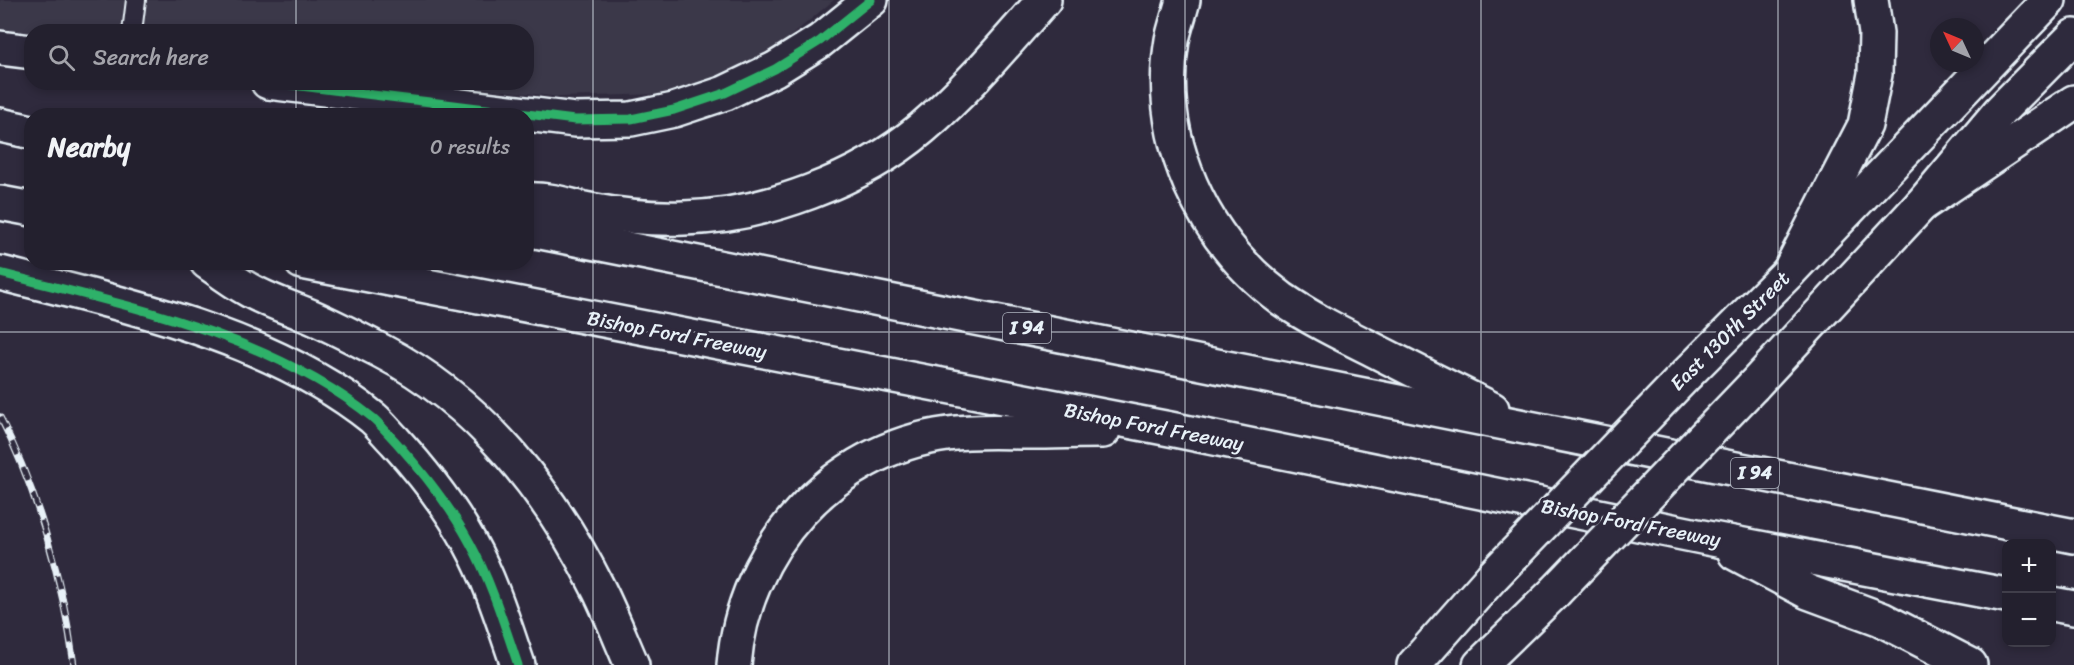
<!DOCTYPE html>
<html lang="en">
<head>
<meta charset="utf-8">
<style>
  body { margin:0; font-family:Sriracha,sans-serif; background:#2f2d3a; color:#f1f3f6 }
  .controls { position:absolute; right:18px; bottom:18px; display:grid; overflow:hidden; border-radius:12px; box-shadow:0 3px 9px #0003 }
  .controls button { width:54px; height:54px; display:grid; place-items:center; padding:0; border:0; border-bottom:2px solid #403e4a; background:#23202e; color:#f1f3f6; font:30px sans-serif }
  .compass { position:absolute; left:1930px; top:18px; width:54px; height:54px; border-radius:50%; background:#23202e; box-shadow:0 3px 9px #0003; rotate:314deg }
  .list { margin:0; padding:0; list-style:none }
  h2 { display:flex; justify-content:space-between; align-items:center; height:78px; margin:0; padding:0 24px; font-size:26px }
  h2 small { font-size:20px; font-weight:400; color:#a3a3aa }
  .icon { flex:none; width:33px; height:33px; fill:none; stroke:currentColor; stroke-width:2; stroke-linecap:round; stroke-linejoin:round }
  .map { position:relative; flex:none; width:2074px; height:665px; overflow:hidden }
  .search { position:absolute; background:#23202e; box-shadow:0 3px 9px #0003; left:24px; top:24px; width:510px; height:66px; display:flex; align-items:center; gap:15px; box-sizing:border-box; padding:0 21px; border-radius:24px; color:#a3a3aa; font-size:22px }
  .panel { position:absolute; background:#23202e; box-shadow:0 3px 9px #0003; left:24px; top:108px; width:510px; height:162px; border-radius:24px }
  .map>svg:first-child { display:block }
  .built { fill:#3b3749 }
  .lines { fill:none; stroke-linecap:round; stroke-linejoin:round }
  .lane-casing { stroke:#e8f1f8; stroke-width:22 }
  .secondary-casing { stroke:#e8f1f8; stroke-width:38 }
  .highway-casing { stroke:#e8f1f8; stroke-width:38 }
  .lane { stroke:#2f2a3d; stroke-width:18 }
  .secondary { stroke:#2f2a3d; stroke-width:33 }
  .highway { stroke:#2f2a3d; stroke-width:33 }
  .rail-casing { stroke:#e8f1f8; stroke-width:7 }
  .rail { stroke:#2f2a3d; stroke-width:4.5; stroke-dasharray:14; stroke-linecap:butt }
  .secondary-bridge-casing { stroke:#e8f1f8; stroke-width:38; stroke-linecap:butt }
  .secondary-bridge { stroke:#2f2a3d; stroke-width:33 }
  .cycleway-casing { stroke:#2f2a3d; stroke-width:13 }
  .cycleway { stroke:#2db169; stroke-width:9 }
  .grid { fill:none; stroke:#e8f1f8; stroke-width:1.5; stroke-opacity:0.55 }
  .labels { text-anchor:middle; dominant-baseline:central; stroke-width:6; stroke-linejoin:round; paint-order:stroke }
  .shield { fill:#2f2a3d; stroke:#b0b5c0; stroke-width:1.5 }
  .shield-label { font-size:18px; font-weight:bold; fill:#e8f1f8 }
  .street-label { font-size:20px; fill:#e8f1f8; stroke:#2f2a3d }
</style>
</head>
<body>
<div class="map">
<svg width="2074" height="665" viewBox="0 0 2074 665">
  <rect width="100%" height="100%" fill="#2f2a3d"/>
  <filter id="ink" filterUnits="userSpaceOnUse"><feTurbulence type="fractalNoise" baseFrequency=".0167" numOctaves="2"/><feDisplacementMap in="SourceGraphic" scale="12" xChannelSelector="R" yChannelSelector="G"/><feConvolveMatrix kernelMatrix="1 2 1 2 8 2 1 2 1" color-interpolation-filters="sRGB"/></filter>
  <g filter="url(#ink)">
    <!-- built -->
    <polygon class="built" points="0,0 834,0 787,39 727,75 661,94 560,97 434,83 526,82 526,32 32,32 31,36 0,31"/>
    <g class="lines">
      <defs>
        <polyline id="lane" points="132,32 136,0"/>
        <g id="secondary">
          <polyline points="0,48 32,52"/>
          <polyline points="268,82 575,120 631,119 674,110 725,93 775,69 820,41 871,0"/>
          <path d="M0,273C125,305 270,335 373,418C381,425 388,434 395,441C423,472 450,506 470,543C491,581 504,624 518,665"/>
          <polyline points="1688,373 1789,272 2049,0"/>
          <polyline points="1753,386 1921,205 2000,111 2074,36"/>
          <polyline points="1414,665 1491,578"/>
          <polyline points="1480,665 1555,592"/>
        </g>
        <g id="highway">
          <path d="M1183,0C1180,13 1175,26 1172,40C1155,139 1202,240 1282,299C1311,319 1342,334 1374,350C1413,370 1453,390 1492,409"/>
          <polyline points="0,125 32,132"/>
          <path d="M526,200C547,198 569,206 589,210C620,216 652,219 684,218C764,216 861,180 922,128C967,90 1005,44 1044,0"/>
          <polyline points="0,203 32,209"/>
          <polyline points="1921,205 2074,102"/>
          <polyline points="526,229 2074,536"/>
          <path d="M207,262C221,272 234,282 249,290C268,301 291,308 312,317C335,327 358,339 381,351C479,401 551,493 599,590C611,614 621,640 632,665"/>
          <polyline points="302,262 1170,429 1707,538 2006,595"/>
          <polyline points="1789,272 1865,125 1875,74 1876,33 1871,0"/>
          <polyline points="1735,553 1808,592 1881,619 1970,665"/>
          <polyline points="2052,604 2074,608"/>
          <path d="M734,665C743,550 831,449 948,434C976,430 1003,432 1030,432C1055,432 1079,431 1103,431"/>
        </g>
      </defs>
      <!-- lane casing -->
      <use href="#lane" class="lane-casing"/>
      <!-- secondary casing -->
      <use href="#secondary" class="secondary-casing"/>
      <!-- highway casing -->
      <use href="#highway" class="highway-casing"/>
      <!-- lane -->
      <use href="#lane" class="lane"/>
      <!-- secondary -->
      <use href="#secondary" class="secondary"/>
      <!-- highway -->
      <use href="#highway" class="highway"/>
      <defs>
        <path id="rail" d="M0,417C38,492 63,582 74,665"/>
      </defs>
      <!-- rail casing -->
      <use href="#rail" class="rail-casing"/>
      <!-- rail -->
      <use href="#rail" class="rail"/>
      <defs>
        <g id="secondary-bridge">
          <polyline points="1491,578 1688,373"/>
          <polyline points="1555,592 1753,386"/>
        </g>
      </defs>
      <!-- secondary-bridge casing -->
      <use href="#secondary-bridge" class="secondary-bridge-casing"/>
      <!-- secondary-bridge -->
      <use href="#secondary-bridge" class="secondary-bridge"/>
      <defs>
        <g id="cycleway">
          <polyline points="268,82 575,120 631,119 674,110 725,93 775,69 820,41 871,0"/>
          <path d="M0,273C125,305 270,335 373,418C381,425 388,434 395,441C423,472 450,506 470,543C491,581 504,624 518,665"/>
        </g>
      </defs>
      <!-- cycleway casing -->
      <use href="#cycleway" class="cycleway-casing"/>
      <!-- cycleway -->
      <use href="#cycleway" class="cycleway"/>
    </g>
  </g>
  <!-- grid -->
  <path class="grid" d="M296,0V32M593,0V665M889,0V665M1185,0V665M1481,0V665M1778,0V665M296,82V116M296,262V665M0,332H2074"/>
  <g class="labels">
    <!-- shield labels -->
    <g class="shield">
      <rect x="1003" y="313" width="48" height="30" rx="4.5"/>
      <rect x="1731" y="458" width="48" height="30" rx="4.5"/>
    </g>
    <g class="shield-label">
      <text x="1027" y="328">I 94</text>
      <text x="1755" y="473">I 94</text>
    </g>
    <!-- street labels -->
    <g class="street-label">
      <text transform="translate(1730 331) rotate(-45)">East 130th Street</text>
      <text transform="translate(677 335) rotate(11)">Bishop Ford Freeway</text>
      <text transform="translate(1154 427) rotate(11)">Bishop Ford Freeway</text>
      <text transform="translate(1631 523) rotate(11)">Bishop Ford Freeway</text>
    </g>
  </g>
</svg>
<div class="controls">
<button>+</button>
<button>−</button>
</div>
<svg class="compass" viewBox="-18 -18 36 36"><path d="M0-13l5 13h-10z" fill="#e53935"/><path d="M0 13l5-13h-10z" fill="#a3a3aa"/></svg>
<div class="search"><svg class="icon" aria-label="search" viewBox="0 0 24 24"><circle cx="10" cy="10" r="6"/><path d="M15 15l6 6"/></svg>Search here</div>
<section class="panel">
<h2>Nearby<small>0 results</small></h2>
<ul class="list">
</ul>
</section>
</div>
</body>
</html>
